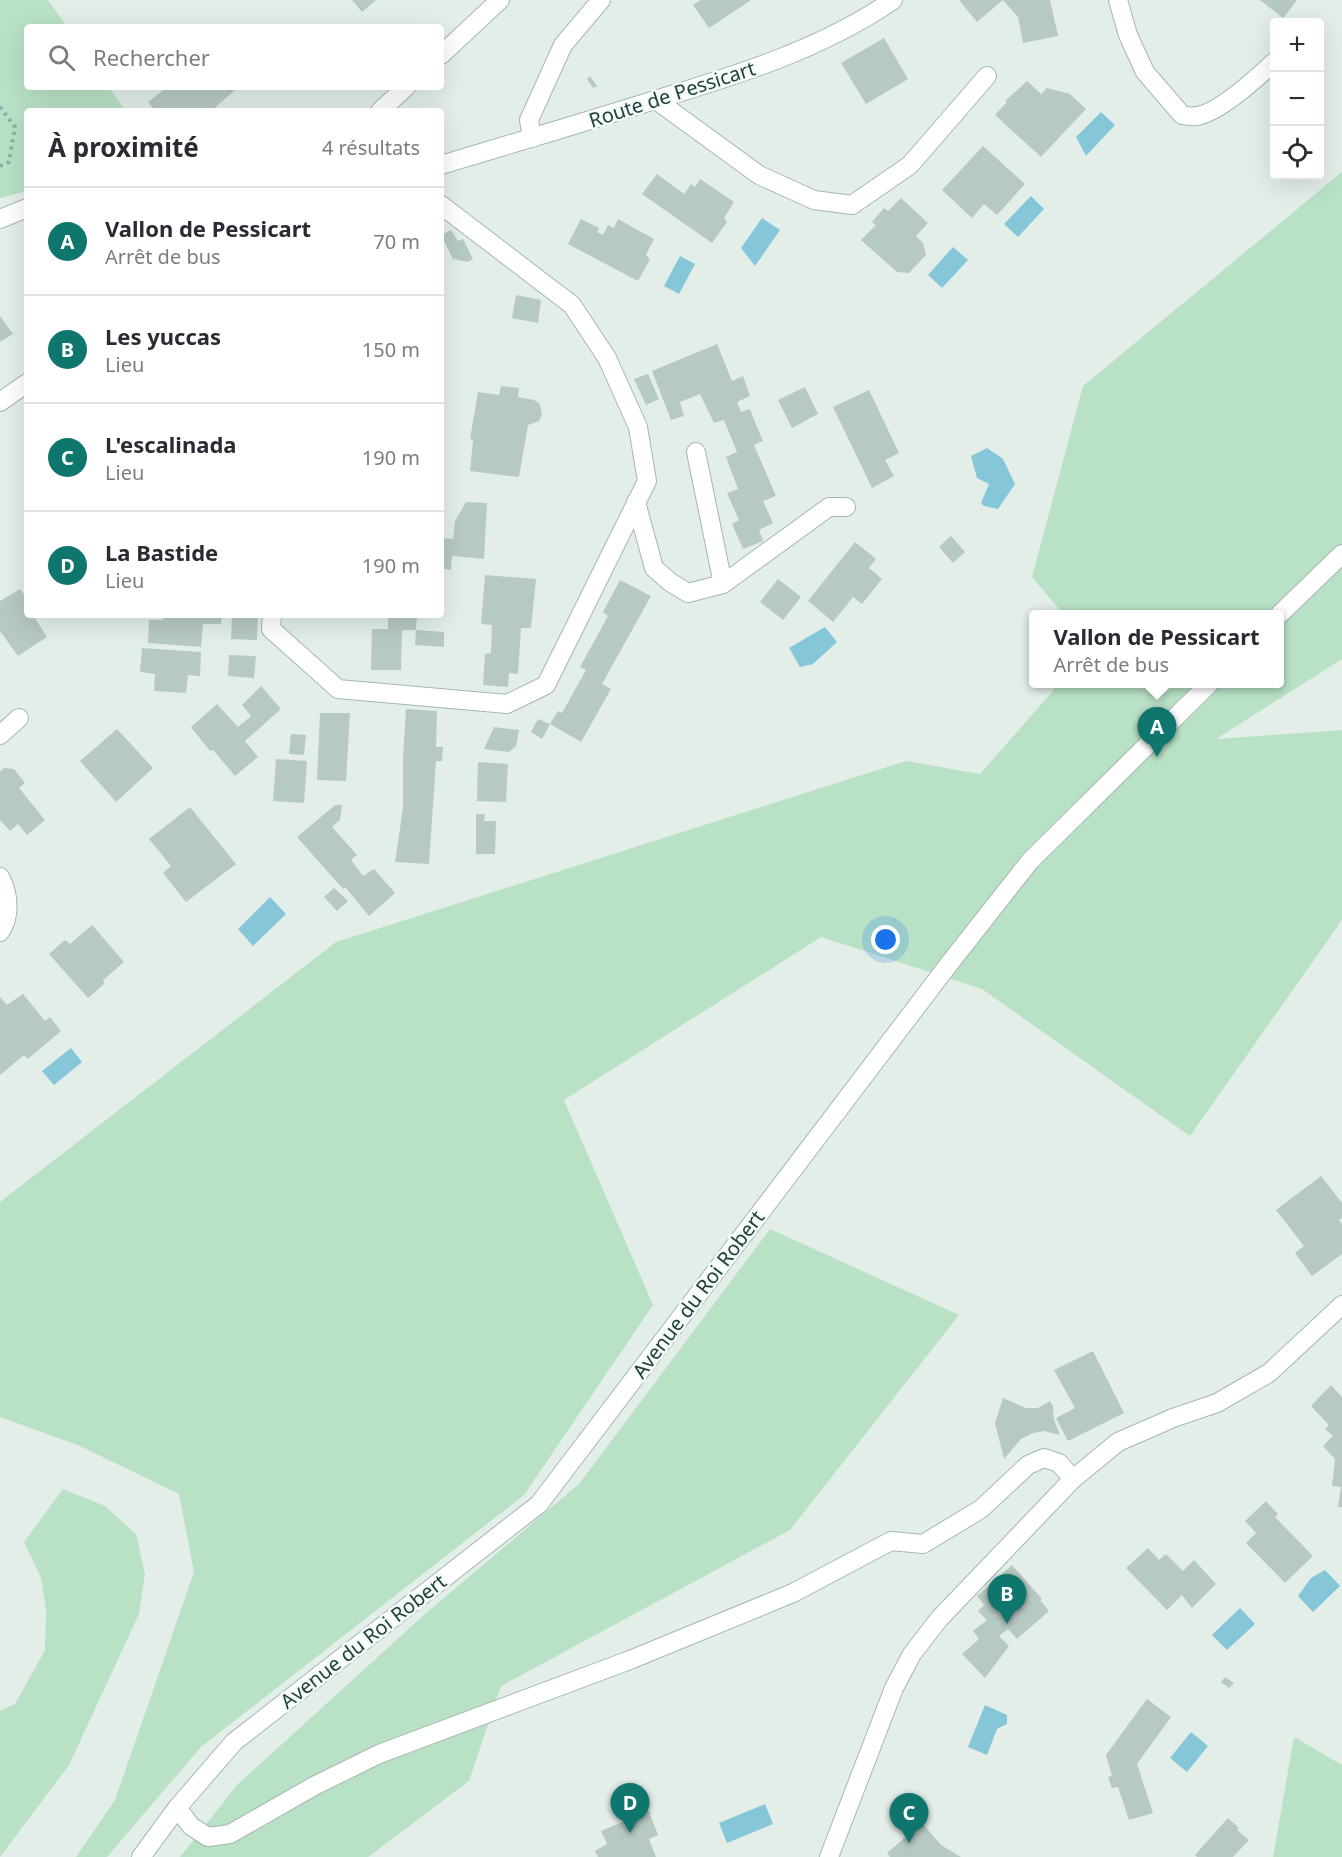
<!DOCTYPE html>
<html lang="fr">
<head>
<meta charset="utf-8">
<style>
  body { margin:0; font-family:"Noto Sans",sans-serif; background:#f2f2f3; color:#2b2b33 }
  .controls { position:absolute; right:18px; top:18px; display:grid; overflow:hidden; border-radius:6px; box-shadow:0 6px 24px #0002 }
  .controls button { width:54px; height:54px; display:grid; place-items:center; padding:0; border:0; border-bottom:2px solid #e1e1e2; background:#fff; color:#2b2b33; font:30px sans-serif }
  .you { position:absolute; left:886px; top:940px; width:21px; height:21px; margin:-15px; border:4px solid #fff; border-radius:50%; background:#1a73e8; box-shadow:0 0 0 9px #1a73e833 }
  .badge { display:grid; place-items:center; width:39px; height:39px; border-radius:50%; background:#0f766e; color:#fff; font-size:20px; font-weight:700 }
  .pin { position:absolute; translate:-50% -50px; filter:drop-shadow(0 2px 3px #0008) }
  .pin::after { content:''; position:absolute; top:32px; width:21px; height:18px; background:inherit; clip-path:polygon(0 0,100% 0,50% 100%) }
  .popup { position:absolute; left:1029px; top:610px; width:255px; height:78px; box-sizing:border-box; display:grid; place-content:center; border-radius:6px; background:#fff; filter:drop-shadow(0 2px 4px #0005); font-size:20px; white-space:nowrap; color:#7c7c81 }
  .popup b { font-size:22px; color:#2b2b33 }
  .popup::after { content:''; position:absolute; left:50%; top:100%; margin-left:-12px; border:12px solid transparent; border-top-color:#fff }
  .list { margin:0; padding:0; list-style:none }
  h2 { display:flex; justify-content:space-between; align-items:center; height:78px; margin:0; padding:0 24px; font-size:26px }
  h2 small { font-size:20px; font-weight:400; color:#7c7c81 }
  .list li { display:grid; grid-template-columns:39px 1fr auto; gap:18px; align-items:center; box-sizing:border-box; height:108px; padding:0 24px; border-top:2px solid #e1e1e2 }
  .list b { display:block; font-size:22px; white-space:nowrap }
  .list p { margin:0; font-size:20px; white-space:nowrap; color:#7c7c81 }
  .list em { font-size:20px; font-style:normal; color:#7c7c81 }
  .icon { flex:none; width:33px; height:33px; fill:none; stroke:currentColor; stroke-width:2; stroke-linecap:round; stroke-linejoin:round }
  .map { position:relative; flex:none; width:1342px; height:1857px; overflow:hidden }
  .search { position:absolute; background:#fff; box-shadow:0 6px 24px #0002; left:24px; top:24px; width:420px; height:66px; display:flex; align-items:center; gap:15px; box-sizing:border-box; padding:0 21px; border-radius:6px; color:#7c7c81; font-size:22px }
  .panel { position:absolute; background:#fff; box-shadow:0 6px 24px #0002; left:24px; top:108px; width:420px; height:510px; border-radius:6px }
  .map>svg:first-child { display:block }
  .green { fill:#b9e1c6 }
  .water { fill:#85c7d8 }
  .building { fill:#b7c9c3 }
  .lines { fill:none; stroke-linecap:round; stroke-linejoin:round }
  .minor-casing { stroke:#a5b7b1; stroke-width:20 }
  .path { stroke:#80b5a7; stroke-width:4; stroke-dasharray:3 4.5; stroke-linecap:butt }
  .minor { stroke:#fff; stroke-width:18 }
  .labels { text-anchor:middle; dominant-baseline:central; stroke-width:5; stroke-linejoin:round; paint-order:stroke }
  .street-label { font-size:20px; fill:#20413a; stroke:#f4faf7 }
</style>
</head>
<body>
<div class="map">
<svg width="1342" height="1857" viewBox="0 0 1342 1857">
  <rect width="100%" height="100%" fill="#e3eee9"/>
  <!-- green -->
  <g class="green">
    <polygon points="0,0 48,0 67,27 27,27 27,87 109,87 126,111 27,111 27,191 0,198"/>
    <polygon points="1342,172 1342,659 1216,739 1342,730 1342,920 1190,1136 982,989 821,937 564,1100 653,1305 524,1495 201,1747 107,1857 76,1857 115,1800 194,1572 179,1494 80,1446 0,1417 0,1202 336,942 906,761 980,774 1059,684 1280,684 1280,614 1063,614 1032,577 1083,386"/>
    <polygon points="770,1229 959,1315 790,1530 501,1686 469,1781 368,1857 180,1857 237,1785 425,1614 579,1484"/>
    <polygon points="63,1489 105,1506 136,1534 145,1574 139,1614 69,1765 0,1857 0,1711 15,1704 45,1650 46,1610 41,1578 24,1542"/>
    <polygon points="1294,1737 1342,1765 1342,1857 1273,1857"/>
  </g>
  <!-- water -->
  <g class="water">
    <polygon points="1101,112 1115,125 1086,156 1076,137"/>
    <polygon points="1031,196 1044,209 1018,237 1004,224"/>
    <polygon points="762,218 780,230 755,266 741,248"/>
    <polygon points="953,247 968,260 942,288 928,275"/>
    <polygon points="680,256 695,264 679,294 664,286"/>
    <polygon points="987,448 1003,459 1015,484 998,509 984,506 981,503 989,484 977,478 971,456"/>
    <polygon points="825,627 837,642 813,664 800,667 789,648"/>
    <polygon points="270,897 286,914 253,946 238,929"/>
    <polygon points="71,1048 82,1062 54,1085 42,1071"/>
    <polygon points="1325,1570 1340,1586 1313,1612 1298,1596 1311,1578"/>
    <polygon points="1240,1608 1255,1624 1227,1650 1212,1635"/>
    <polygon points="985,1705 1007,1715 1007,1724 997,1729 987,1755 968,1747"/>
    <polygon points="1191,1732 1208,1746 1187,1772 1170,1758"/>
    <polygon points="765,1804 773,1824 727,1843 719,1823"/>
  </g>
  <!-- building -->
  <g class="building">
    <polygon points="352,0 376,0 362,12"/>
    <polygon points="701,0 751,0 709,28 693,5"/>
    <polygon points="959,0 1050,0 1058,36 1023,43 1018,17 1003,0 977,22"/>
    <polygon points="1260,0 1297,0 1283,18"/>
    <polygon points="884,38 908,79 866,104 841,63"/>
    <polygon points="590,76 597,86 593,88 587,79"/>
    <polygon points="1027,81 1041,94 1047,88 1070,94 1086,109 1041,157 995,115 1007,102 1005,101"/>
    <polygon points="167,87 230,87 234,91 211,111 184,111 181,108 177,111 155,111 148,102"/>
    <polygon points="983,146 1025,184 997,215 984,204 972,218 942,190"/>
    <polygon points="657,174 684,194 691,184 695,187 700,179 734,202 724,218 727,222 712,243 642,194"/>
    <polygon points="901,198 928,223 916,236 923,243 926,255 909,273 897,272 861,240 876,225 872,222 884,208 888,211"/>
    <polygon points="581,219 599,228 597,232 603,235 608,225 614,228 618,219 654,239 646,255 650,259 638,281 568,244"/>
    <polygon points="451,230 458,241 463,239 473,259 468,262 453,259 441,235"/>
    <polygon points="516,295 541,300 538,323 512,318"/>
    <polygon points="0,316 13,334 0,342"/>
    <polygon points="717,344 732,381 743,376 750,396 737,402 741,412 750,409 757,427 763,441 754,445 776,496 763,501 773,523 759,530 763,541 743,549 732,524 739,520 727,493 738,489 726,457 737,452 724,420 714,423 700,394 680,402 684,416 671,420 652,371"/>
    <polygon points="648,374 659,399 646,405 634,379"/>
    <polygon points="501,386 519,388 518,397 534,400 539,403 541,408 542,415 539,421 528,425 519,477 470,471 473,440 470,439 478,392 499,395"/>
    <polygon points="805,387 818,414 792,428 778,400"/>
    <polygon points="869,390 899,453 885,460 894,476 872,488 833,407"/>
    <polygon points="466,502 487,503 484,559 452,556 451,570 441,568 441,538 453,539 455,521"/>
    <polygon points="951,536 965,552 953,563 939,547"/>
    <polygon points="855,542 876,559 869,568 882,579 862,604 853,597 833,622 808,601"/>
    <polygon points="485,575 536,579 531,628 521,628 518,674 509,673 508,687 483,685 485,654 491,653 492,625 481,624"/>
    <polygon points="778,579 801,597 783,620 760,602"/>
    <polygon points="620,580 651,596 602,684 611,689 581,742 550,724 558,711 562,713 586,670 580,667 608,616 603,612"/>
    <polygon points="20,589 27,598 27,615 33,615 47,637 18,656 0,631 0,601"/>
    <polygon points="164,615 222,615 221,624 203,624 201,647 148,643 149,620 163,620"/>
    <polygon points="232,615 258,615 257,640 231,639"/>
    <polygon points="388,615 417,615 416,630 402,630 401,670 371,670 372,629 388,629"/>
    <polygon points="416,630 444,632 444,647 415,645"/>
    <polygon points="142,648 201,652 200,676 188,675 186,693 154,691 155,674 140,672"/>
    <polygon points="229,655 256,656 254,678 228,676"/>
    <polygon points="261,686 281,709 245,741 258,757 235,776 213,750 210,751 191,727 217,704 238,727 251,716 242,705"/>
    <polygon points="406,709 437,711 436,747 443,747 442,761 436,761 429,864 395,862 403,808 403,758"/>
    <polygon points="320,713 350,713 346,781 317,780"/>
    <polygon points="538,719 550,724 542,739 531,732"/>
    <polygon points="494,727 519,730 516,746 509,752 484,749"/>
    <polygon points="117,729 153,768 116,802 80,761"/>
    <polygon points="291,734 306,735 304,755 289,754"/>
    <polygon points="276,759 307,761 304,803 273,801"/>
    <polygon points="478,762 508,764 506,802 477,801"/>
    <polygon points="4,768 14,769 25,783 19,788 45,820 27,835 18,824 10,831 0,820 0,772"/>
    <polygon points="335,805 342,805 340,820 332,827 357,855 351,860 363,876 374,869 395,893 369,916 345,887 343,889 297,837"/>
    <polygon points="190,807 236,864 186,902 163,873 171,866 149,839"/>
    <polygon points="476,814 485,814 484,821 496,821 495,854 476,854"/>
    <polygon points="334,888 348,901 337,911 324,897"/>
    <polygon points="92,925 124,962 103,980 104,984 88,998 49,954 65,940 70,944"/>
    <polygon points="23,994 45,1021 50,1017 61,1031 28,1059 24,1055 0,1075 0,997 7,1005"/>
    <polygon points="1321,1176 1342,1203 1342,1218 1339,1220 1342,1224 1342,1254 1312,1276 1295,1253 1304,1246 1276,1210"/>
    <polygon points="1093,1351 1124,1413 1068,1441 1056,1418 1075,1408 1054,1370"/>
    <polygon points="1331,1385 1342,1397 1342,1507 1338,1507 1341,1487 1332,1486 1335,1459 1323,1446 1333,1436 1325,1429 1329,1425 1311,1406"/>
    <polygon points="1003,1398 1026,1408 1038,1408 1050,1401 1053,1406 1054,1420 1060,1435 1044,1431 1033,1433 1021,1439 1004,1459 995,1423"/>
    <polygon points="1266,1501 1278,1514 1275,1517 1313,1556 1285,1583 1246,1543 1256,1533 1245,1521"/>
    <polygon points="1148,1548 1159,1560 1166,1554 1183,1571 1194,1560 1216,1584 1192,1608 1182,1595 1167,1610 1126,1568"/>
    <polygon points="1012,1565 1042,1599 1040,1600 1049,1611 1017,1639 1008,1629 999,1636 1009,1646 985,1678 962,1654 979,1639 973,1631 987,1620 978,1611 984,1605 977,1596"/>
    <polygon points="1225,1677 1234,1683 1229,1688 1221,1682"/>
    <polygon points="1147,1699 1171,1717 1137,1764 1153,1813 1129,1820 1118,1787 1112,1788 1108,1777 1112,1776 1106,1755"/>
    <polygon points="649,1811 658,1835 649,1839 656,1857 598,1857 595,1851 607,1844 601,1831"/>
    <polygon points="1228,1818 1239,1828 1237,1830 1249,1840 1233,1857 1197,1857 1195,1855"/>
    <polygon points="922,1823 941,1845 961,1857 890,1857 887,1853"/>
  </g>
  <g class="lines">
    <defs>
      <g id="minor">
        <path d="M1118,0L1128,35L1145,72L1182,115C1187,116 1192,117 1196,116C1218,114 1258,77 1274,62"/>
        <polyline points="441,55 500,0"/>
        <polyline points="656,100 759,175 814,200 852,205 910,165 987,76"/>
        <polyline points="380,111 406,87"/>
        <polyline points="532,138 529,120 563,45 601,0"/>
        <path d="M441,165C512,144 584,122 655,100C737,75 822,49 893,0"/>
        <polyline points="0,219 27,208"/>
        <polyline points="0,402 27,383"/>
        <polyline points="696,452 723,584"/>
        <polyline points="636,502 654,568 670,582 688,593 723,584 829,507 846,507"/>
        <polyline points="1280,614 1342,554"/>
        <polyline points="272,615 271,629 338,689 507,704 546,685 647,481 638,427 607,358 572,305 441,205"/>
        <polyline points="0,735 19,718"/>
        <path d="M0,877C9,893 11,917 0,932"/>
        <polyline points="177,1808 191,1826 208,1837 230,1834 314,1786 379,1754 630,1660 793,1593 891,1541 923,1544 981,1509 1028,1465 1044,1458 1059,1463 1073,1479"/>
        <polyline points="141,1857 177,1808 234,1742 539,1504 949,964 1030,861 1209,684"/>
        <polyline points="829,1857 894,1688 912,1654 939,1619 1073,1479 1118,1442 1173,1418 1217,1403 1269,1373 1342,1305"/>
      </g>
    </defs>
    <!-- minor casing -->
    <use href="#minor" class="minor-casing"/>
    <!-- path -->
    <polyline class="path" points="0,107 15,127 9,162 0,166"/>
    <!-- minor -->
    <use href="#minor" class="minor"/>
  </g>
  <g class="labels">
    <!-- street labels -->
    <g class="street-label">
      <text transform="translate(672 94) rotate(-18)">Route de Pessicart</text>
      <text transform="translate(698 1294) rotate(-53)">Avenue du Roi Robert</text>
      <text transform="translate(363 1641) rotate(-38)">Avenue du Roi Robert</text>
    </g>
  </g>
</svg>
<div class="controls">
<button>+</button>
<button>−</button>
<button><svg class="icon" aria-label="locate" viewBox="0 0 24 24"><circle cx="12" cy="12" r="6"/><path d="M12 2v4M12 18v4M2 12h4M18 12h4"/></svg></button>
</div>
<div class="you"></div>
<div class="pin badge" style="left:1157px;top:757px">A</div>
<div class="popup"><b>Vallon de Pessicart</b>Arrêt de bus</div>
<div class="pin badge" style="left:1007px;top:1624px">B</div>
<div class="pin badge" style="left:909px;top:1843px">C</div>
<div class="pin badge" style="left:630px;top:1833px">D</div>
<div class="search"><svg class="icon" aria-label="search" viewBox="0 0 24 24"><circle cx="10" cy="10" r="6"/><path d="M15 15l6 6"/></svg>Rechercher</div>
<section class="panel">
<h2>À proximité<small>4 résultats</small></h2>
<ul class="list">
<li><span class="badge">A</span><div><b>Vallon de Pessicart</b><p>Arrêt de bus</p></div><em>70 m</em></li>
<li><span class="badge">B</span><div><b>Les yuccas</b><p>Lieu</p></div><em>150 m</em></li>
<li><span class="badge">C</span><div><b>L'escalinada</b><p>Lieu</p></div><em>190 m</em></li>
<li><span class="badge">D</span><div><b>La Bastide</b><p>Lieu</p></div><em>190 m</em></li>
</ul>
</section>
</div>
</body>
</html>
